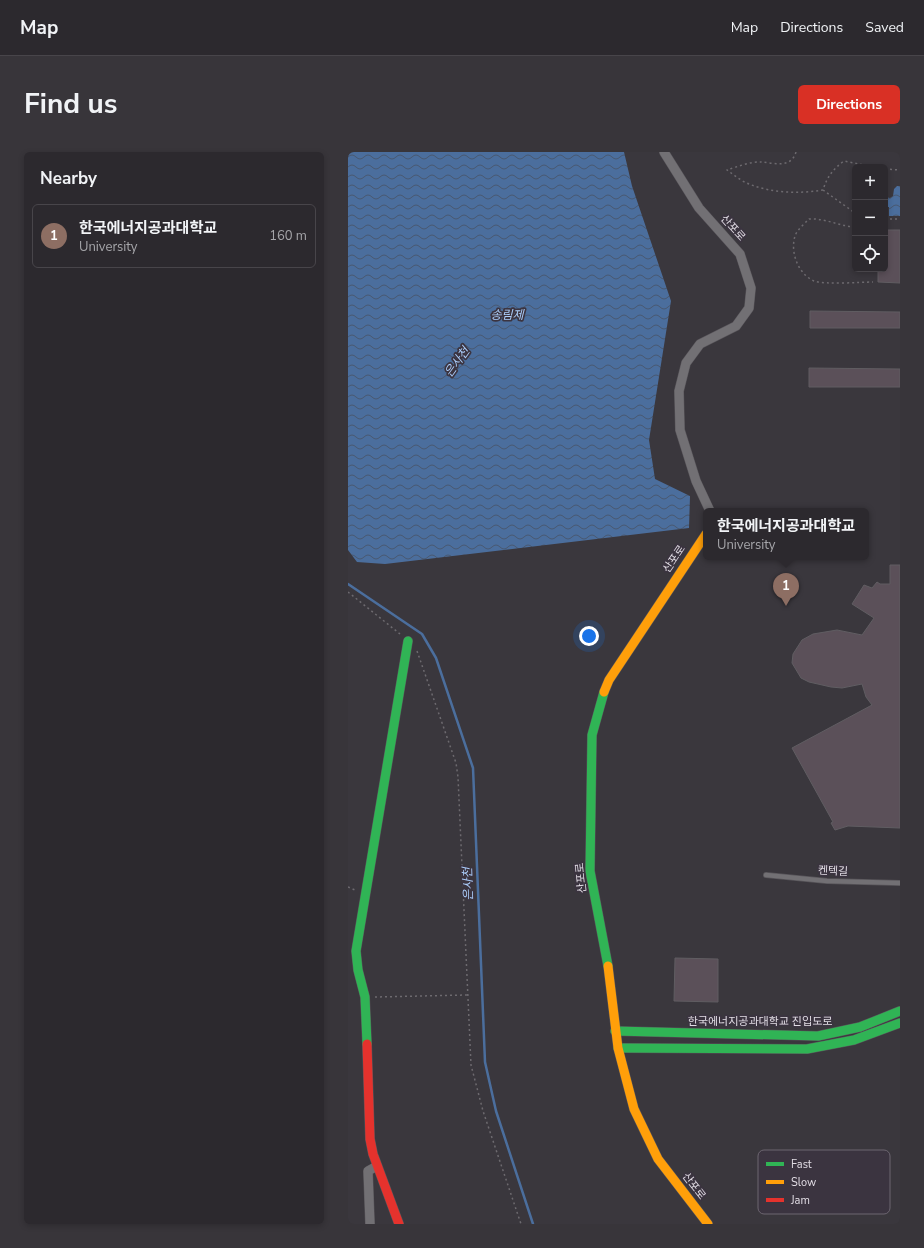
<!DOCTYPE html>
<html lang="en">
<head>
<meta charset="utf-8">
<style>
  body { margin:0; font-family:"Nunito Sans","Noto Sans KR",sans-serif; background:#38353a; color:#f1f3f6 }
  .controls { position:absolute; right:12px; top:12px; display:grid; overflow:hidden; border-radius:6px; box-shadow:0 2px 6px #0003 }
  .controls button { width:36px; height:36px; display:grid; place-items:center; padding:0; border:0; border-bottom:1px solid #48454a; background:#2c292e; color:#f1f3f6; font:20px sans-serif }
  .you { position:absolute; left:241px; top:484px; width:14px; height:14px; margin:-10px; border:3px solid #fff; border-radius:50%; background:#1a73e8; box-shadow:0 0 0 6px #1a73e833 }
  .badge { display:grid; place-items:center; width:26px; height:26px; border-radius:50%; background:#d93025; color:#fff; font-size:13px; font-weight:700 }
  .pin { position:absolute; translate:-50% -33px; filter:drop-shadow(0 1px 2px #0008) }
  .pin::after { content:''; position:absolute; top:21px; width:14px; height:12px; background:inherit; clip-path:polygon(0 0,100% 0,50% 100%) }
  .popup { position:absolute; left:355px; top:356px; width:166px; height:52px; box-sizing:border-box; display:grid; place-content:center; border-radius:6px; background:#2c292e; filter:drop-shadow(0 1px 3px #0005); font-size:13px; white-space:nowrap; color:#a6a6aa }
  .popup b { font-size:15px; color:#f1f3f6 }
  .popup::after { content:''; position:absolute; left:50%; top:100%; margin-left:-8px; border:8px solid transparent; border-top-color:#2c292e }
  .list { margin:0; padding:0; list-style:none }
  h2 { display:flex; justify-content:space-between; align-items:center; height:52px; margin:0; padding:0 16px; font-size:17px }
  h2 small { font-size:13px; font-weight:400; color:#a6a6aa }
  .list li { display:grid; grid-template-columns:26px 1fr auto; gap:12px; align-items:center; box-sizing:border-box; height:64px; margin:0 8px 8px; padding:0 8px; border:1px solid #48454a; border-radius:6px }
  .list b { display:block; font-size:15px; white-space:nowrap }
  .list p { margin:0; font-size:13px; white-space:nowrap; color:#a6a6aa }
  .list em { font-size:13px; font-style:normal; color:#a6a6aa }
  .icon { flex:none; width:22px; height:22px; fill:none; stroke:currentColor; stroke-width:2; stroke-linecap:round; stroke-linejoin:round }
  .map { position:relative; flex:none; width:552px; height:1072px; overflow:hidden; border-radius:6px }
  header { display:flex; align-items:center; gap:24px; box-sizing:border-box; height:56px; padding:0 20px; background:#2c292e; border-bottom:1px solid #48454a }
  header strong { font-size:19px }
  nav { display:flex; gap:22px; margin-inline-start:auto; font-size:14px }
  .intro { display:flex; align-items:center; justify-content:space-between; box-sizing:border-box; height:96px; padding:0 24px }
  h1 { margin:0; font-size:28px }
  .button { padding:10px 18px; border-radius:6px; background:#d93025; color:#fff; font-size:14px; font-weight:700 }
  main { display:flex; gap:24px; padding:0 24px }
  aside { flex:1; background:#2c292e; border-radius:6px; box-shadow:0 2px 6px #0003 }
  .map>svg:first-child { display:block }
  .water { fill:url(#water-waves) }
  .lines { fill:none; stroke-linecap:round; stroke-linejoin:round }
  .stream { stroke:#4b6e9d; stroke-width:2.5 }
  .building { fill:#5b5059; stroke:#605d62 }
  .lane-casing { stroke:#58555a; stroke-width:6 }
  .street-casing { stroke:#58555a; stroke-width:10 }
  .fast-casing { stroke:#58555a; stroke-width:10 }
  .slow-casing { stroke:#58555a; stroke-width:10 }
  .jam-casing { stroke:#58555a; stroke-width:10 }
  .path { stroke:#6d6a6f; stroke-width:1.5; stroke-dasharray:2 3; stroke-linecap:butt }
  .lane { stroke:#727074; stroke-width:4.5 }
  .street { stroke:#727074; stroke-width:9 }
  .fast { stroke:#30b455; stroke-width:9 }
  .slow { stroke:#ff9f0a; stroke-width:9 }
  .jam { stroke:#e5322d; stroke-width:9 }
  .labels { text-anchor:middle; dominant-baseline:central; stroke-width:3.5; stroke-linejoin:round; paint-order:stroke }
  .street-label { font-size:11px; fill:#e1dce4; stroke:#3b3440 }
  .water-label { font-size:12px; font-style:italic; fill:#abcdfa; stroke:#3b3440 }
  .key { fill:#3b3440; stroke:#6d6671; stroke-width:1 }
  .key-label { font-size:11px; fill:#e1dce4 }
</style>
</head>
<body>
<header>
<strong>Map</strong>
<nav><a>Map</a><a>Directions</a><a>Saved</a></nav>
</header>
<div class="intro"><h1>Find us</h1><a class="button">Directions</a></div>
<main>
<aside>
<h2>Nearby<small></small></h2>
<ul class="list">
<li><span class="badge" style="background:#8d6e63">1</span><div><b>한국에너지공과대학교</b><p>University</p></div><em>160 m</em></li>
</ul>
</aside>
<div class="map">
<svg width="552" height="1072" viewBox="0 0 552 1072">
  <defs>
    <pattern id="water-waves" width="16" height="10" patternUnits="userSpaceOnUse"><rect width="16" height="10" fill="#4b6e9d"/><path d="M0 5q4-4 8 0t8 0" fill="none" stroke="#485870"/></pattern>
  </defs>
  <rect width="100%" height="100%" fill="#3a373d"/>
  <!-- water -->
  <g class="water">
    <polygon points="0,0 276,0 284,34 323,149 301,288 307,327 342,344 341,376 37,412 9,410 0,398"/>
    <polygon points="549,34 552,34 552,64 541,64 541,55 537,55 537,45 542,46 545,44 546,37"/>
  </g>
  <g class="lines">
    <!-- stream -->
    <polyline class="stream" points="0,432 74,482 88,506 125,616 137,910 148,959 185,1072"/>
  </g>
  <!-- building -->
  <g class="building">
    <polygon points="537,78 552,78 552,131 530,130 530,117 537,117"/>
    <polygon points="462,159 552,160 552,176 462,176"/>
    <polygon points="461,216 552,217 552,235 461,235"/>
    <polygon points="542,413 552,413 552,676 500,674 487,678 483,671 485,670 444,596 524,553 518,545 514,532 494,536 483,535 461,530 453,526 444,511 445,502 454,488 465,482 489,478 514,483 526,466 504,452 516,433 524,436 529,430 532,432 542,432"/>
    <polygon points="327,806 370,807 370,850 326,849"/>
  </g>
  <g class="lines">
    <defs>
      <polyline id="lane" points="418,723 479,729 552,731"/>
      <g id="street">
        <polyline points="316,0 351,56 392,102 403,136 401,156 388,174 352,192 338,211 331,239 332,278 348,329 362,359"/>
        <polyline points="22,1072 20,1019 29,1014"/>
      </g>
      <g id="fast">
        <polyline points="256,540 244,583 242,719 260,814"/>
        <polyline points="267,879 470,884 512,875 552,859"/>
        <polyline points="19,892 17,845 10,818 8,799 60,489"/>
        <polyline points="270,896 459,897 506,888 552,871"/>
      </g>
      <g id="slow">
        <polyline points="256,540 261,528 358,382"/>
        <polyline points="260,814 270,896 286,957 310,1007 360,1072"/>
      </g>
      <polyline id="jam" points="19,892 22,987 25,1002 51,1072"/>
    </defs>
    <!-- lane casing -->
    <use href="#lane" class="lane-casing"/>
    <!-- street casing -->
    <use href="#street" class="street-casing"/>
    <!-- fast casing -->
    <use href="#fast" class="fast-casing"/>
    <!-- slow casing -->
    <use href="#slow" class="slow-casing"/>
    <!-- jam casing -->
    <use href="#jam" class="jam-casing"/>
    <!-- path -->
    <g class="path">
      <path d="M448,0C443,17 426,11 413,10C404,9 388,15 379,18C386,23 393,29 401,32C423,41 451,42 475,38C479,25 485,17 496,9L526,15"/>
      <polyline points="537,17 552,18"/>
      <polyline points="475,38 507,61"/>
      <polyline points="537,67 552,67"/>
      <path d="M507,75C491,74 477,66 461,67C456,72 449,78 447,84C442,100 450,122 466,129C478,133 512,130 525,130"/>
      <polyline points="0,440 52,482"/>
      <polyline points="69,499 108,611 110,625 123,913 135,959 173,1072"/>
      <polyline points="0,735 7,738"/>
      <polyline points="27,845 119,843"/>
    </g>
    <!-- lane -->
    <use href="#lane" class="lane"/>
    <!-- street -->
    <use href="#street" class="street"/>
    <!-- fast -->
    <use href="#fast" class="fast"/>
    <!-- slow -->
    <use href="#slow" class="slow"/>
    <!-- jam -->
    <use href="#jam" class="jam"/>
  </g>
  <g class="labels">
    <!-- street labels -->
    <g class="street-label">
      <text transform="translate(385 76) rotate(48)">산포로</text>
      <text transform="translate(326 407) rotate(-56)">산포로</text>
      <text transform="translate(485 719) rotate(3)">켄텍길</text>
      <text transform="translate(233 726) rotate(-96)">산포로</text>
      <text x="412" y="869">한국에너지공과대학교 진입도로</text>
      <text transform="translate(346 1034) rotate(52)">산포로</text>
    </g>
    <!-- water labels -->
    <g class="water-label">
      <text x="159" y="163">송림제</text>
      <text transform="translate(109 210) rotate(-54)">은사천</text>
      <text transform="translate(120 732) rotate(-92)">은사천</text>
    </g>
  </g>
  <!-- legend -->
  <rect x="410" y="998" width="132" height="64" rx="6" class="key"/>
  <rect x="418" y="1010" width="18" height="4" fill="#30b455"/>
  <rect x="418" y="1028" width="18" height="4" fill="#ff9f0a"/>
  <rect x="418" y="1046" width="18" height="4" fill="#e5322d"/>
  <g class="key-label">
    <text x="443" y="1016">Fast</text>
    <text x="443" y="1034">Slow</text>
    <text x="443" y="1052">Jam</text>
  </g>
</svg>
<div class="controls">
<button>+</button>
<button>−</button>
<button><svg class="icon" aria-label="locate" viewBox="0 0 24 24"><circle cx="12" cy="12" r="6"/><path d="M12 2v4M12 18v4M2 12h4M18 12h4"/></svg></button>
</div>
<div class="you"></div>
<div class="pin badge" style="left:438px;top:454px;background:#8d6e63">1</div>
<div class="popup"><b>한국에너지공과대학교</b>University</div>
</div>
</main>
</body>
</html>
